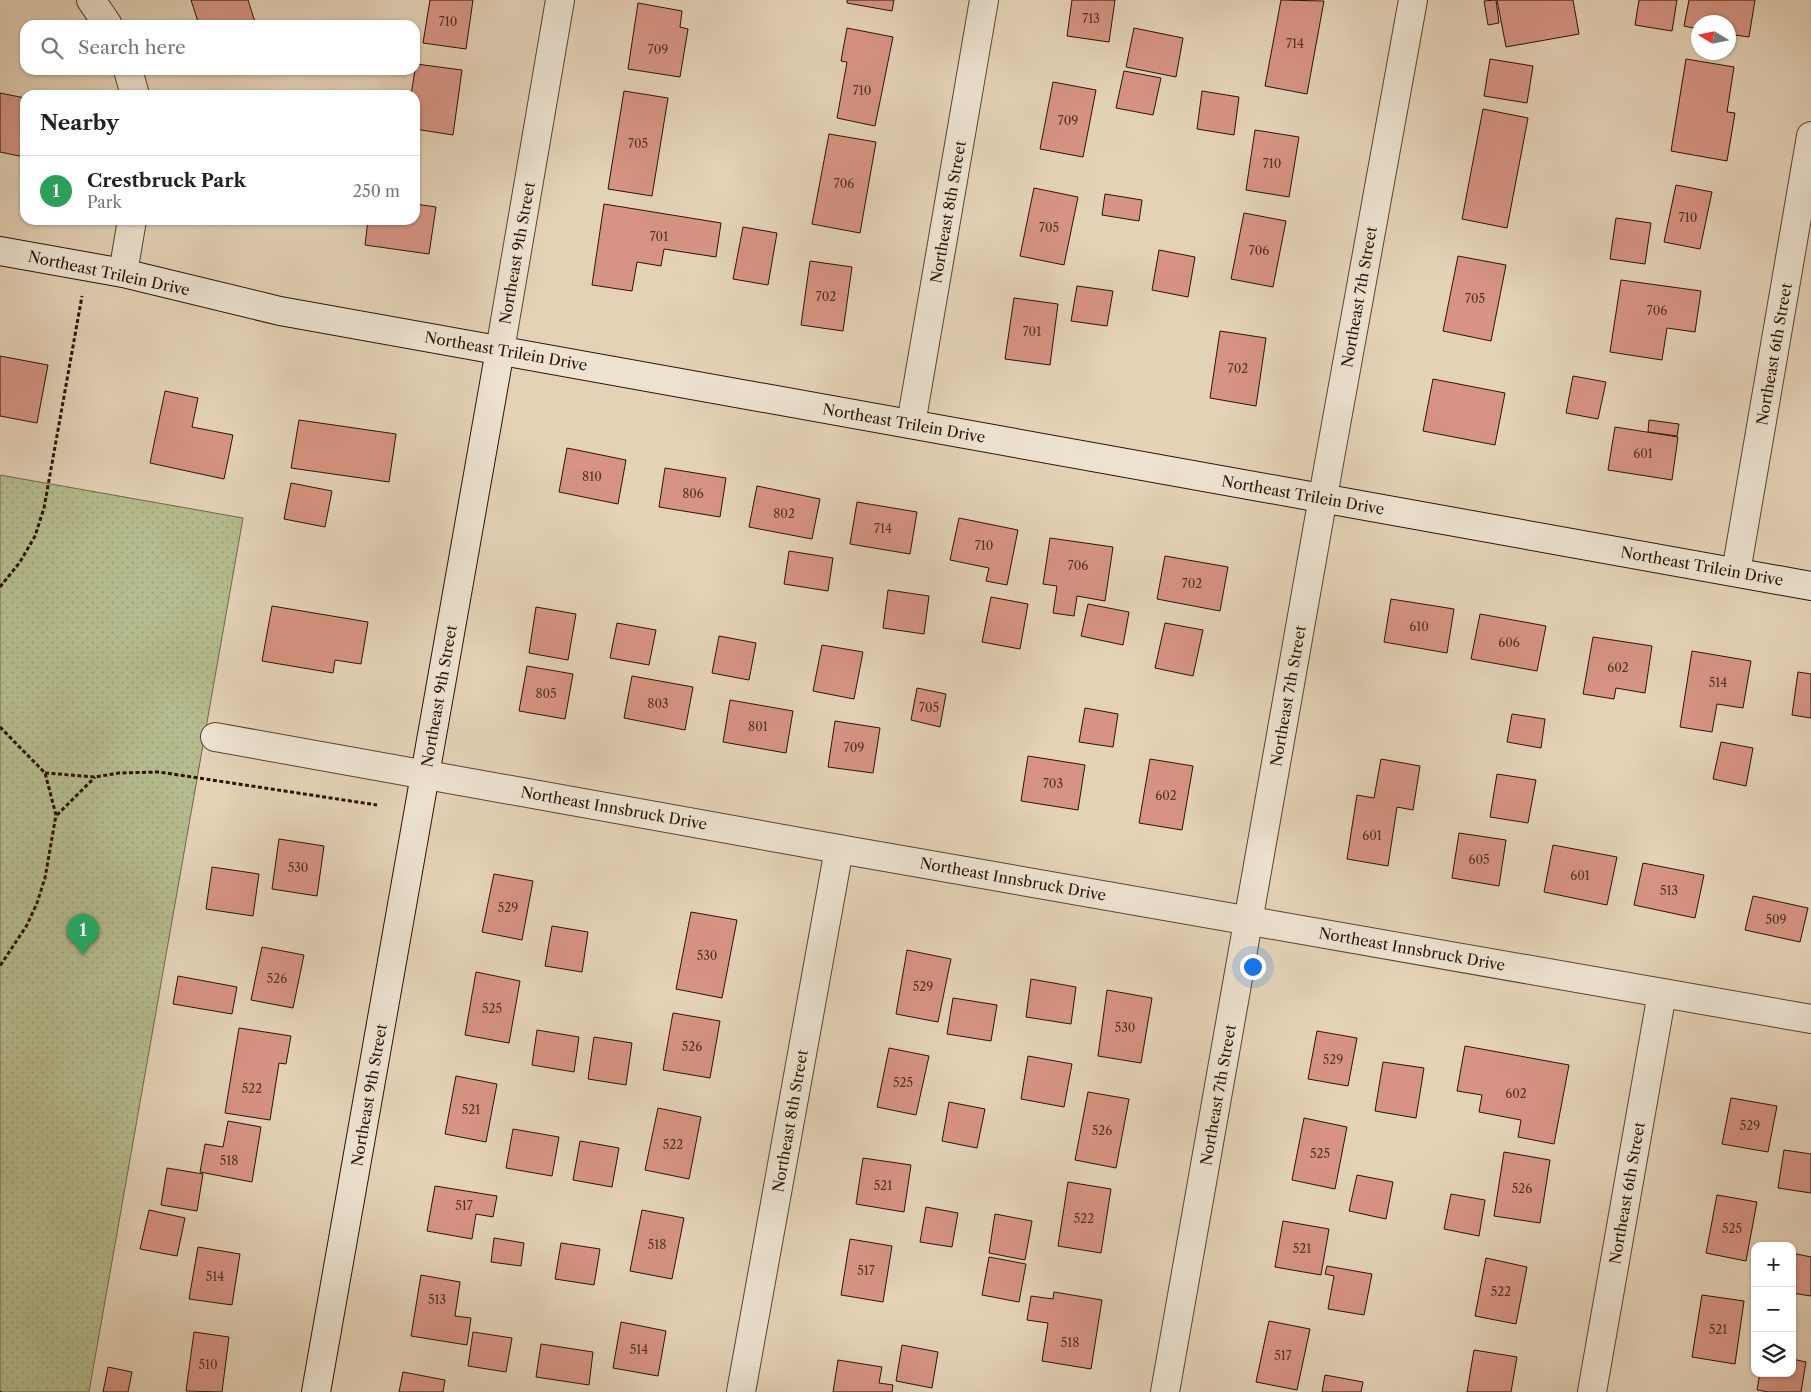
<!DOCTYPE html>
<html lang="en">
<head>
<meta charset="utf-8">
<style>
  body { margin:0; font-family:"Libre Caslon Text",serif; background:#f6f6f6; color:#222 }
  .controls { position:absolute; right:15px; bottom:15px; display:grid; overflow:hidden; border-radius:10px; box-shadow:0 1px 4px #0004 }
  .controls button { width:45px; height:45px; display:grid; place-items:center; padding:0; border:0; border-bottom:1px solid #e0e0e0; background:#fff; color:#222; font:25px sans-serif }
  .compass { position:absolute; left:1691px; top:15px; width:45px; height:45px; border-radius:50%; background:#fff; box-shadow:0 1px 4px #0004; rotate:280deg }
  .you { position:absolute; left:1252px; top:966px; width:18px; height:18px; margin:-12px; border:4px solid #fff; border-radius:50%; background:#1a73e8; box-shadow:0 0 0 8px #1a73e833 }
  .badge { display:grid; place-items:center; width:32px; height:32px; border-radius:50%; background:#db2777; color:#fff; font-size:16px; font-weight:700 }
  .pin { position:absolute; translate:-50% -41px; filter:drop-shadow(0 1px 2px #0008) }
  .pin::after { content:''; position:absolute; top:26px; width:18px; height:15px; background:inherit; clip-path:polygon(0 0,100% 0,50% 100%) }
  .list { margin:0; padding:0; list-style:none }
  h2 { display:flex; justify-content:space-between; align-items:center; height:65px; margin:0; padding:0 20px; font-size:21px }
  h2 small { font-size:16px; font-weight:400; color:#767676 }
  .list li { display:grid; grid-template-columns:32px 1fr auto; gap:15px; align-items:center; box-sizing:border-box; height:70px; padding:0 20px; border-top:1px solid #e0e0e0 }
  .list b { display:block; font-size:19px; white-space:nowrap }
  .list p { margin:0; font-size:16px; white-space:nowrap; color:#767676 }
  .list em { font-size:16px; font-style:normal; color:#767676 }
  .icon { flex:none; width:28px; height:28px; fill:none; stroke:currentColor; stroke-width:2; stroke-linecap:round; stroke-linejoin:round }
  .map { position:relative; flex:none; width:1811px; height:1392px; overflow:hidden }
  .search { position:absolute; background:#fff; box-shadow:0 1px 4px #0004; left:20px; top:20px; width:400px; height:55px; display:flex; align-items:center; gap:12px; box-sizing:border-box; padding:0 18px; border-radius:15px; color:#767676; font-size:19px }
  .panel { position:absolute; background:#fff; box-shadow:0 1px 4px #0004; left:20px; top:90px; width:400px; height:135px; border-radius:15px }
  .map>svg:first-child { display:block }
  .park { fill:url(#park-dots); stroke:#706748 }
  .building { fill:#d79484; stroke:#2b1303 }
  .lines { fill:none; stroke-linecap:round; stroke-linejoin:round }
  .street-casing { stroke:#594330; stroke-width:30 }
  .secondary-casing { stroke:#2b1303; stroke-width:30 }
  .path { stroke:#2b1303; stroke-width:3; stroke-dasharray:4 2.5; stroke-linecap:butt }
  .street { stroke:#ede2d0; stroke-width:28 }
  .secondary { stroke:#ede2d0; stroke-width:28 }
  .labels { text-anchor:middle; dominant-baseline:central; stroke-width:5; stroke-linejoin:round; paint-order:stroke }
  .number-label { font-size:12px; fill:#563323 }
  .street-label { font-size:15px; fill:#2b1303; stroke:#ede2d0 }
</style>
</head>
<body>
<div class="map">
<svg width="1811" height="1392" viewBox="0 0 1811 1392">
  <defs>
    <pattern id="park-dots" width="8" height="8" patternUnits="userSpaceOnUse" patternTransform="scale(1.25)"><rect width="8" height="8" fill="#b5bb8e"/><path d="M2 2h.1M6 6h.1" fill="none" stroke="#9ca079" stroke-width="1.8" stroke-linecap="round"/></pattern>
  </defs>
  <rect width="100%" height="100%" fill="#e4d2b7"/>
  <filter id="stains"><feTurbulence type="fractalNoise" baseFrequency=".004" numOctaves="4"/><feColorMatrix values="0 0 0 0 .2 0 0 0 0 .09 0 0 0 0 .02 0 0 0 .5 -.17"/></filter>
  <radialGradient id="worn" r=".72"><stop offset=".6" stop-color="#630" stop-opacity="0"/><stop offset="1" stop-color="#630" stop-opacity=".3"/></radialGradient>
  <!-- park -->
  <polygon class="park" points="0,475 243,518 89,1392 0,1392"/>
  <!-- building -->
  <g class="building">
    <polygon points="191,0 248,0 256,25 199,25"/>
    <polygon points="430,0 473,0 466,49 423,43"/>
    <polygon points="847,0 894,0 892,11 847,3"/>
    <polygon points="1072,0 1115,0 1109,42 1067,36"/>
    <polygon points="1281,0 1324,1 1307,94 1265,86"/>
    <polygon points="1496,0 1499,23 1488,25 1484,1"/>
    <polygon points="1497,0 1573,0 1579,34 1506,47"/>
    <polygon points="1639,0 1677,0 1672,31 1635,25"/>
    <polygon points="1689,0 1755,0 1749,37 1728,34 1728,22 1698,22 1698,29 1684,26"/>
    <polygon points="638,3 682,11 680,27 688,29 680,77 628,69"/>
    <polygon points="847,28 893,37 875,126 837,118 847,62 841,61"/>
    <polygon points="1134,28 1183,38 1176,77 1126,67"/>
    <polygon points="1490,59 1533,66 1527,103 1484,96"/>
    <polygon points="1686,59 1734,67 1727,112 1735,113 1727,161 1671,151"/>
    <polygon points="416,64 462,70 453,135 415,129 415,95 411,95"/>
    <polygon points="1124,71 1161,78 1153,115 1116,108"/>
    <polygon points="1053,82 1096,90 1083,157 1040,149"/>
    <polygon points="624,91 668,98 652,196 608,189"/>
    <polygon points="1202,91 1239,97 1234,135 1197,129"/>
    <polygon points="0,93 25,98 24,157 0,152"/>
    <polygon points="1483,109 1528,118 1507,228 1462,219"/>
    <polygon points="1255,130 1299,137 1289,197 1246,190"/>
    <polygon points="829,134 876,142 860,233 812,224"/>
    <polygon points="1676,185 1712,192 1700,249 1664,242"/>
    <polygon points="1034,188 1078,197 1064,265 1020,256"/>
    <polygon points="1105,194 1142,200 1139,221 1102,215"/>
    <polygon points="415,204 436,207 429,254 365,245 368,220 415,220"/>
    <polygon points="604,204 721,223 716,257 664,249 661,266 637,262 632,291 592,285"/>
    <polygon points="1244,213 1286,221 1273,287 1231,279"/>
    <polygon points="1616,218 1651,223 1645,264 1610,259"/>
    <polygon points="743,227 777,233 768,285 733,279"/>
    <polygon points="1159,250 1195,257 1188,297 1152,290"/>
    <polygon points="1458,256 1506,265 1491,341 1443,331"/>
    <polygon points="810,261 852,267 843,331 801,325"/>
    <polygon points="1621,280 1701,291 1695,332 1667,328 1662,360 1610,352"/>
    <polygon points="1077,286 1113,291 1107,326 1071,321"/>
    <polygon points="1014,298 1058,304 1050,365 1005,359"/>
    <polygon points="1220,331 1266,338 1256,406 1210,398"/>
    <polygon points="0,356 48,365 37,423 0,416"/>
    <polygon points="1573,376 1606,382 1598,419 1566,413"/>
    <polygon points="1433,379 1505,393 1495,445 1423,431"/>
    <polygon points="165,391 198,398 192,427 233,435 224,479 150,463"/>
    <polygon points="299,420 396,434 389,482 291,468"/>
    <polygon points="1649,420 1679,424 1677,436 1648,432"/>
    <polygon points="1615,427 1678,437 1672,480 1608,470"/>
    <polygon points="567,448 626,460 618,504 559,492"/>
    <polygon points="665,468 726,478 720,517 659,507"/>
    <polygon points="291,483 332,491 325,527 284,519"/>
    <polygon points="757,486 820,499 812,539 749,527"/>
    <polygon points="857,502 917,512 910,554 850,544"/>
    <polygon points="959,518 1018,530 1007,585 986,581 989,568 950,560"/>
    <polygon points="1050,538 1113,547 1105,601 1077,596 1074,616 1053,613 1057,586 1043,584"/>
    <polygon points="789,551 833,558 828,591 784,584"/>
    <polygon points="1165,556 1228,567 1220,611 1157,599"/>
    <polygon points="888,590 929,596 924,634 883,628"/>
    <polygon points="991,597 1028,604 1020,649 982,642"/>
    <polygon points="1391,599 1454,609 1447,653 1384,642"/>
    <polygon points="1088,604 1129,612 1123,645 1081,636"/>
    <polygon points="272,606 368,622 361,664 335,660 333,673 262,661"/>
    <polygon points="536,607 576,614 568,660 529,653"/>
    <polygon points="1480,614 1546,626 1537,671 1471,659"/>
    <polygon points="617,623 656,630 649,665 610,658"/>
    <polygon points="1165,623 1203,630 1193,676 1155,668"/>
    <polygon points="719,636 756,643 749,680 712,673"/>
    <polygon points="1593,637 1652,646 1645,693 1616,688 1614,699 1583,694"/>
    <polygon points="822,645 863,652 854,699 813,691"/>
    <polygon points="1692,651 1751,661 1743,708 1717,704 1712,732 1680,727"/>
    <polygon points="527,666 573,674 565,719 519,711"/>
    <polygon points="1798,672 1811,674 1811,718 1792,715"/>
    <polygon points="632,676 693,687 685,730 624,718"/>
    <polygon points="917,688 946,694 940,727 911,720"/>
    <polygon points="730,700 793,711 786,753 723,742"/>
    <polygon points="1085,708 1118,714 1113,747 1079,742"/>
    <polygon points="1512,714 1545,719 1541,748 1507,742"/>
    <polygon points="835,721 880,728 873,773 828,767"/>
    <polygon points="1721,742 1753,748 1746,786 1713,779"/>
    <polygon points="1028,756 1085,765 1078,810 1021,801"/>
    <polygon points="1150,759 1193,766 1182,830 1139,823"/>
    <polygon points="1381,759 1420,766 1413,810 1397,807 1388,866 1347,859 1357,795 1374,798"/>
    <polygon points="1497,774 1536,780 1528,823 1490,817"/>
    <polygon points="1459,833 1506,840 1499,886 1452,878"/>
    <polygon points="279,839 324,846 317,896 272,889"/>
    <polygon points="1553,845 1617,857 1607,905 1544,892"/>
    <polygon points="1643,863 1704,875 1695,918 1634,905"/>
    <polygon points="212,867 259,874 253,916 206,909"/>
    <polygon points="494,874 533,881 522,940 482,932"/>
    <polygon points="1753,896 1808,908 1800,942 1745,930"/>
    <polygon points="691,912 737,920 722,998 676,989"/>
    <polygon points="552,926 588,932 582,972 545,966"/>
    <polygon points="262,947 304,955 293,1008 251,1000"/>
    <polygon points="907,950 951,959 938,1022 896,1014"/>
    <polygon points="476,972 520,981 509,1043 465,1035"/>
    <polygon points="178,976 237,987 232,1014 173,1004"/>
    <polygon points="1031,979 1076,987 1071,1024 1026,1017"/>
    <polygon points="1107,990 1152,998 1141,1063 1098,1056"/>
    <polygon points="953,998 997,1005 991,1041 947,1034"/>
    <polygon points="673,1013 720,1021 710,1078 663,1070"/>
    <polygon points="239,1028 291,1036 286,1064 279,1063 270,1120 225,1113"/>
    <polygon points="537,1030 579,1037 574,1072 532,1065"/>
    <polygon points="1317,1031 1357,1038 1348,1086 1308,1079"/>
    <polygon points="594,1037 632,1043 626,1085 588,1079"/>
    <polygon points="1465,1046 1569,1065 1554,1144 1518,1137 1521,1120 1479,1112 1482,1095 1457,1091"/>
    <polygon points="889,1048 929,1056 916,1115 877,1107"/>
    <polygon points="1028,1056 1072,1064 1064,1107 1021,1099"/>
    <polygon points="1383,1062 1424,1068 1416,1118 1375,1111"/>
    <polygon points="456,1076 497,1084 486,1142 445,1134"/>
    <polygon points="1088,1092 1129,1099 1116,1168 1075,1160"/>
    <polygon points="1731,1098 1777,1106 1768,1152 1722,1144"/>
    <polygon points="949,1102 985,1109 977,1148 942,1141"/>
    <polygon points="658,1108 701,1117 689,1179 645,1170"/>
    <polygon points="1304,1118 1347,1127 1335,1189 1292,1180"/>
    <polygon points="228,1121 261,1127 252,1182 200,1172 205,1144 223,1147"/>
    <polygon points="513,1129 559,1137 552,1176 506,1168"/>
    <polygon points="580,1141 619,1148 612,1187 573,1180"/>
    <polygon points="1784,1150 1811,1154 1811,1193 1778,1188"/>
    <polygon points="1504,1152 1550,1160 1540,1223 1494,1216"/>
    <polygon points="863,1158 911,1165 904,1212 856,1204"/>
    <polygon points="167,1168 203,1174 197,1211 161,1205"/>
    <polygon points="1357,1175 1393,1182 1386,1219 1349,1211"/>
    <polygon points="1068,1182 1111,1189 1101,1253 1058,1246"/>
    <polygon points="435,1186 497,1196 493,1217 476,1214 472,1239 427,1231"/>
    <polygon points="1451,1194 1485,1200 1479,1236 1444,1229"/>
    <polygon points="1717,1195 1757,1202 1746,1261 1706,1253"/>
    <polygon points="926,1207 958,1213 952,1247 920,1242"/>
    <polygon points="149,1210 185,1218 177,1256 140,1249"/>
    <polygon points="642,1210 684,1218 672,1279 630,1271"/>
    <polygon points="995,1214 1032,1221 1025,1260 989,1253"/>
    <polygon points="1283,1221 1329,1229 1321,1275 1275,1267"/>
    <polygon points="494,1238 524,1243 521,1266 491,1262"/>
    <polygon points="850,1239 892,1246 883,1302 841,1295"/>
    <polygon points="561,1243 600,1249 594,1285 555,1279"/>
    <polygon points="198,1247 240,1254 232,1305 189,1299"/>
    <polygon points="1792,1253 1811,1257 1811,1296 1792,1293"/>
    <polygon points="989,1257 1026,1264 1019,1302 982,1295"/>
    <polygon points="1486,1258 1527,1267 1516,1324 1475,1316"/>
    <polygon points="1327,1266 1372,1274 1364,1315 1328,1309 1334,1276 1325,1274"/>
    <polygon points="421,1275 460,1282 455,1316 471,1318 467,1345 411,1336"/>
    <polygon points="1054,1292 1102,1300 1091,1369 1042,1361 1048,1323 1027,1320 1031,1296 1053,1299"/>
    <polygon points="1702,1295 1744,1301 1735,1364 1692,1357"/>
    <polygon points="1269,1321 1310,1329 1297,1390 1256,1382"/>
    <polygon points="621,1322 666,1331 658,1376 613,1368"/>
    <polygon points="194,1332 229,1337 222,1392 186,1391"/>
    <polygon points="473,1332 512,1338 506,1372 468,1366"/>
    <polygon points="541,1344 593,1352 589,1385 536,1377"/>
    <polygon points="902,1345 938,1352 932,1388 896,1381"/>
    <polygon points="1474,1350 1517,1357 1511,1392 1467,1392"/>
    <polygon points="1792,1359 1806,1362 1801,1392 1769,1392 1757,1390 1760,1373 1792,1373"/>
    <polygon points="838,1360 882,1367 879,1383 893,1385 892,1392 833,1392"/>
    <polygon points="108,1367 132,1372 128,1392 103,1392"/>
    <polygon points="403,1372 445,1380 443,1392 399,1392"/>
    <polygon points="1325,1375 1363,1382 1361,1392 1322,1392"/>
  </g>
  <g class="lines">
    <defs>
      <g id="street">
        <polyline points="91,0 108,25"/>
        <polyline points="128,70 135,95"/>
        <polyline points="123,273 132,220"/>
        <polyline points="500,350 560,0"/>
        <polyline points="911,424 984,0"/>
        <polyline points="1736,572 1811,136"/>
        <polyline points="215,737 839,849 1811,1019"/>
        <polyline points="741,1392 839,849"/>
        <polyline points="1165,1392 1329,463 1413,0"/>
        <polyline points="1592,1392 1662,993"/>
      </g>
      <g id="secondary">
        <polyline points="0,251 123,273 280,311 1811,586"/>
        <polyline points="316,1392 500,350"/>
      </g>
    </defs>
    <!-- street casing -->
    <use href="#street" class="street-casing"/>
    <!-- secondary casing -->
    <use href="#secondary" class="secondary-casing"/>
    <!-- path -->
    <g class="path">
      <polyline points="0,587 20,562 35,536 44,508 82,296"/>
      <polyline points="0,727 45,773 56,815 45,878 37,903 27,925 0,966"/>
      <polyline points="45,773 95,777 119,773 159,772 377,805"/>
      <polyline points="57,815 95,777"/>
      <polyline points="0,1391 0,1392"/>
    </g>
    <!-- street -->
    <use href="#street" class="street"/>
    <!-- secondary -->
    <use href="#secondary" class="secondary"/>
  </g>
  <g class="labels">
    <!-- number labels -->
    <g class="number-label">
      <text x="1091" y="18">713</text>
      <text x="448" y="21">710</text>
      <text x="1295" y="43">714</text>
      <text x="658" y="49">709</text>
      <text x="862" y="90">710</text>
      <text x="1068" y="120">709</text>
      <text x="638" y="143">705</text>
      <text x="1272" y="163">710</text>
      <text x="844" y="183">706</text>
      <text x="1688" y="217">710</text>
      <text x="1049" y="227">705</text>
      <text x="659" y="236">701</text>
      <text x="1259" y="250">706</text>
      <text x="826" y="296">702</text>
      <text x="1475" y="298">705</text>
      <text x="1657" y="310">706</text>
      <text x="1032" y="331">701</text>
      <text x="1238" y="368">702</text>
      <text x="1643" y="453">601</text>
      <text x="592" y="476">810</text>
      <text x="693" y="493">806</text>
      <text x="784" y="513">802</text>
      <text x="883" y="528">714</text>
      <text x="984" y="545">710</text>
      <text x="1078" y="565">706</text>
      <text x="1192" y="583">702</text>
      <text x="1419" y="626">610</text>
      <text x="1509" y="642">606</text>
      <text x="1618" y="667">602</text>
      <text x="1718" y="682">514</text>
      <text x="546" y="693">805</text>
      <text x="658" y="703">803</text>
      <text x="929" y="707">705</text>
      <text x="758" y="726">801</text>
      <text x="854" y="747">709</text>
      <text x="1053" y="783">703</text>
      <text x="1166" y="795">602</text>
      <text x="1372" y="835">601</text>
      <text x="1479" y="859">605</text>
      <text x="298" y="867">530</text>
      <text x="1580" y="875">601</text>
      <text x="1669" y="890">513</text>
      <text x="508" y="907">529</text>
      <text x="1776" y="919">509</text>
      <text x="707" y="955">530</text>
      <text x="277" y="978">526</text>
      <text x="923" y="986">529</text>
      <text x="492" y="1008">525</text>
      <text x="1125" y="1027">530</text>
      <text x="692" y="1046">526</text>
      <text x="1333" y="1059">529</text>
      <text x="903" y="1082">525</text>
      <text x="252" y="1088">522</text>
      <text x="1516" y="1093">602</text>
      <text x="471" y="1109">521</text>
      <text x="1750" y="1125">529</text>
      <text x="1102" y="1130">526</text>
      <text x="673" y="1144">522</text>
      <text x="1320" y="1153">525</text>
      <text x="229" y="1160">518</text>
      <text x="883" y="1185">521</text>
      <text x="1522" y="1188">526</text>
      <text x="464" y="1205">517</text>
      <text x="1084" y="1218">522</text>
      <text x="1732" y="1228">525</text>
      <text x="657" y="1244">518</text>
      <text x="1302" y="1248">521</text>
      <text x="866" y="1270">517</text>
      <text x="215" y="1276">514</text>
      <text x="1501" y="1291">522</text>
      <text x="437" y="1299">513</text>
      <text x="1718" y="1329">521</text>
      <text x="1070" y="1342">518</text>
      <text x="639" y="1349">514</text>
      <text x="1283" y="1355">517</text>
      <text x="208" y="1364">510</text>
    </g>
    <!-- street labels -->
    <g class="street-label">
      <text transform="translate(948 212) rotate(-80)">Northeast 8th Street</text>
      <text transform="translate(517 253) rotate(-80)">Northeast 9th Street</text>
      <text transform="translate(109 273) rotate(12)">Northeast Trilein Drive</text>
      <text transform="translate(1359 297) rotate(-80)">Northeast 7th Street</text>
      <text transform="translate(506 351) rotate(10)">Northeast Trilein Drive</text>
      <text transform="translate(1774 354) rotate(-80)">Northeast 6th Street</text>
      <text transform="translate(904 423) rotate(10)">Northeast Trilein Drive</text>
      <text transform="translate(1303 495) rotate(10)">Northeast Trilein Drive</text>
      <text transform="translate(1702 566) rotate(10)">Northeast Trilein Drive</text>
      <text transform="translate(439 696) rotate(-80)">Northeast 9th Street</text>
      <text transform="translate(1288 696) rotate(-80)">Northeast 7th Street</text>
      <text transform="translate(614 808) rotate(10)">Northeast Innsbruck Drive</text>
      <text transform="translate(1013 879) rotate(10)">Northeast Innsbruck Drive</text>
      <text transform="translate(1412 949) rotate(10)">Northeast Innsbruck Drive</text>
      <text transform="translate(369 1095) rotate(-80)">Northeast 9th Street</text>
      <text transform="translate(1218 1095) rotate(-80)">Northeast 7th Street</text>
      <text transform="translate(790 1121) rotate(-80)">Northeast 8th Street</text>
      <text transform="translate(1627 1193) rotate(-80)">Northeast 6th Street</text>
    </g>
  </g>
  <rect width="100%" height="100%" filter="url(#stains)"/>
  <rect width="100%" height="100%" fill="url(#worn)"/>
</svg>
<div class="controls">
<button>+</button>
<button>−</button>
<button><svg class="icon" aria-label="layers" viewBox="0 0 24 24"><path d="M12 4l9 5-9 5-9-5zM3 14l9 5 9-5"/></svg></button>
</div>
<svg class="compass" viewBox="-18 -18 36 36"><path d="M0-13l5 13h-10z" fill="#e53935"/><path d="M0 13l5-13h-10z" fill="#767676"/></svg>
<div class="you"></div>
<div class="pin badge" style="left:83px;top:955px;background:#2e9e5b">1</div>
<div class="search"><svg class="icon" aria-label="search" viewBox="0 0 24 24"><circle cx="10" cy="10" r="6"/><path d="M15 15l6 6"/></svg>Search here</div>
<section class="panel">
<h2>Nearby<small></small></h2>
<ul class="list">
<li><span class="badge" style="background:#2e9e5b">1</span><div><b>Crestbruck Park</b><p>Park</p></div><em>250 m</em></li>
</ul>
</section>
</div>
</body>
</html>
